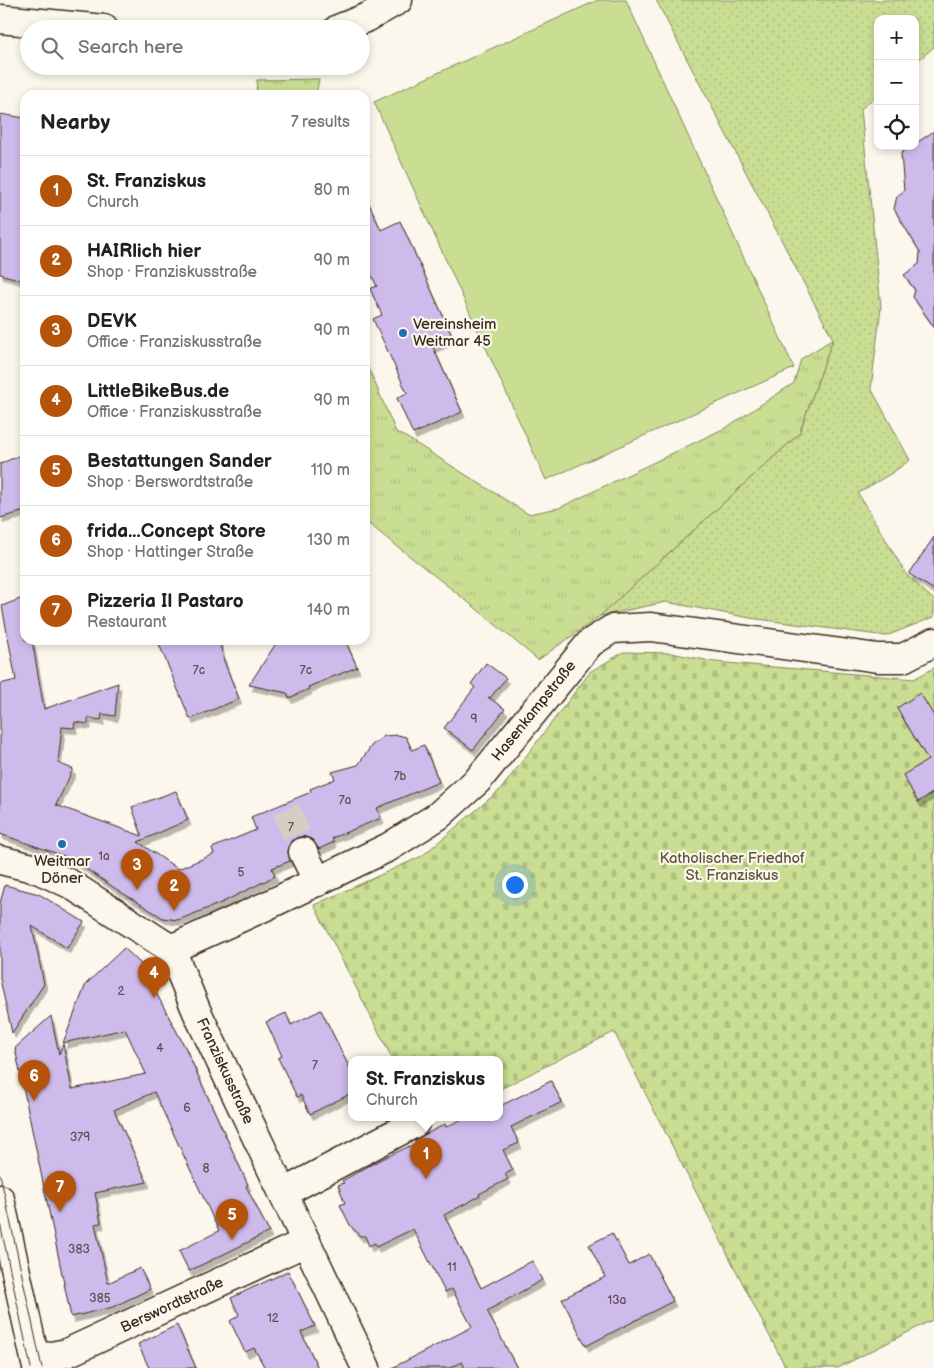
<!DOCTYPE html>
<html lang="en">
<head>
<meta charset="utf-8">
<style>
  body { margin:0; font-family:"Balsamiq Sans",sans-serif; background:#f2f2f2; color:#202124 }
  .controls { position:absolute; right:15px; top:15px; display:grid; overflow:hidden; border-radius:10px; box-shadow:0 2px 8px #0003 }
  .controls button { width:45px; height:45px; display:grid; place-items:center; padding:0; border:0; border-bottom:1px solid #e0e0e0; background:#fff; color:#202124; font:25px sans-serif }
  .you { position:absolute; left:514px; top:884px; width:18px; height:18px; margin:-12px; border:4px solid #fff; border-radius:50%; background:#1a73e8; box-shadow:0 0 0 8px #1a73e833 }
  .badge { display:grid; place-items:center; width:32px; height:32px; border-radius:50%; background:#b45309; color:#fff; font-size:16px; font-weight:700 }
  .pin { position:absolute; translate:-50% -41px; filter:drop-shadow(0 1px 2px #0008) }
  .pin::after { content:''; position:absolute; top:26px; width:18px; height:15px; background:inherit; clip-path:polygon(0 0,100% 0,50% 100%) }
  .popup { position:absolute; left:348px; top:1056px; width:155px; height:65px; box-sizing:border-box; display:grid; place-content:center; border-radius:10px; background:#fff; filter:drop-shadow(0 1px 4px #0005); font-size:16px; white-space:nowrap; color:#757577 }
  .popup b { font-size:19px; color:#202124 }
  .popup::after { content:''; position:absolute; left:50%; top:100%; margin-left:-10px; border:10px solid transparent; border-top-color:#fff }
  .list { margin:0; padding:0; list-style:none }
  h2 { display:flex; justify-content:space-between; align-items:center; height:65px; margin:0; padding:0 20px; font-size:21px }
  h2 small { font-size:16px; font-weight:400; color:#757577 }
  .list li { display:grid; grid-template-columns:32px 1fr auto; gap:15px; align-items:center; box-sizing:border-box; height:70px; padding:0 20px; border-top:1px solid #e0e0e0 }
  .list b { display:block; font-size:19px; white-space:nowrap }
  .list p { margin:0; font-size:16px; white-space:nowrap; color:#757577 }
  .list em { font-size:16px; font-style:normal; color:#757577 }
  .icon { flex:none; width:28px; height:28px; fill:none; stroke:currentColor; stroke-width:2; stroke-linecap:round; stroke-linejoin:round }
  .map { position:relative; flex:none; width:934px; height:1368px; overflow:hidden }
  .search { position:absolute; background:#fff; box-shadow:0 2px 8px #0003; left:20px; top:20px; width:350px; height:55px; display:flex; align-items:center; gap:12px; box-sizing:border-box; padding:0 18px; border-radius:28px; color:#757577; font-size:19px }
  .panel { position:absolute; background:#fff; box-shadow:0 2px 8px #0003; left:20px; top:90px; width:350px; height:555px; border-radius:15px }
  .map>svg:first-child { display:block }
  .grass { fill:url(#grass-tufts); stroke:#828458 }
  .cemetery { fill:url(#cemetery-stones); stroke:#828458 }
  .park { fill:url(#park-dots); stroke:#828458 }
  .garden { fill:#c9de93; stroke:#828458 }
  .building { fill:#cebbec; stroke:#3b2a1e; filter:url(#shadow) }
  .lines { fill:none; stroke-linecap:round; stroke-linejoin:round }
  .minor-tunnel { stroke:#d5cec3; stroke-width:28; stroke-dasharray:28 14; stroke-linecap:butt }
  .minor-casing { stroke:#3b2a1e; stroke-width:31 }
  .major-casing { stroke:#3b2a1e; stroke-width:31 }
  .minor { stroke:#fbf7ec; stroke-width:28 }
  .major { stroke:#fbf7ec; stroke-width:28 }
  .tram { stroke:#3b2a1e; stroke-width:1 }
  .poi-dot { fill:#1f6fb2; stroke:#fbf7ec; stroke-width:2 }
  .labels { text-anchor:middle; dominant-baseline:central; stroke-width:4.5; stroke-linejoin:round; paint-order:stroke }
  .number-label { font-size:12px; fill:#604e52 }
  .poi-label { font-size:15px; fill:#3b2a1e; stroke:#fbf7ec; text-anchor:start }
  .street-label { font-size:15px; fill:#3b2a1e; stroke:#fbf7ec }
  .park-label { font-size:15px; fill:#5e573b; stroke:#fbf7ec }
</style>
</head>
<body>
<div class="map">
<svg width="934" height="1368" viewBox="0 0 934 1368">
  <defs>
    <pattern id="grass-tufts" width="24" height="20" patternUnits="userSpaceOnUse" patternTransform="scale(1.25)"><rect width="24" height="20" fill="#c9de93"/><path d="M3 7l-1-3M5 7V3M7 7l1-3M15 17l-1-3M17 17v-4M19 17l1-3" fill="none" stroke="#aebf7e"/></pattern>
    <pattern id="cemetery-stones" width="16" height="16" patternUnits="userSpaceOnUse" patternTransform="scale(1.25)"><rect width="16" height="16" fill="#c9de93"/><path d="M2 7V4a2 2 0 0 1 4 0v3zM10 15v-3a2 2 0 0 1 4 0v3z" fill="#aebf7e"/></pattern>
    <pattern id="park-dots" width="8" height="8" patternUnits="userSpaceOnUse" patternTransform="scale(1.25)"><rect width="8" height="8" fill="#c9de93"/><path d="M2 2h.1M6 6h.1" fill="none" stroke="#aebf7e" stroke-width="1.8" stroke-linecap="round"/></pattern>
    <filter id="shadow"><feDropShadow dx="3" dy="5.5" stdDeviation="0" flood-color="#0004"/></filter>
  </defs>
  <rect width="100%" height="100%" fill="#fbf7ec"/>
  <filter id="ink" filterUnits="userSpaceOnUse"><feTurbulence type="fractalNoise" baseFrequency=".02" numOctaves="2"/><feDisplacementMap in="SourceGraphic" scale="10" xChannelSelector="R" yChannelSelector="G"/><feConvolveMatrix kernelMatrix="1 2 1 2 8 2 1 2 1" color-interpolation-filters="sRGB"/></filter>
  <g filter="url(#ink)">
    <!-- grass -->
    <g class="grass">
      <polygon points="319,79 316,95 256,95 257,80"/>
      <polygon points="833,339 799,434 600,616 538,660 473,606 365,521 365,360 396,432 409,439 528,514 559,508 727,427 794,383 801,359"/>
    </g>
    <!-- cemetery -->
    <polygon class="cemetery" points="624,652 671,653 715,662 914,679 934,668 934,1319 838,1368 786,1368 614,1032 500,1089 500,1060 393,1060 314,905 422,856 501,789 591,671"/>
    <!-- park -->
    <polygon class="park" points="656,0 934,0 934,47 915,63 915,19 878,19 878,94 861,109 881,307 871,388 910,460 892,473 858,493 906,574 934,600 934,617 886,636 750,618 666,602 600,616 799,434 833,339"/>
    <!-- garden -->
    <polygon class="garden" points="598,0 626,0 794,368 546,480 374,102"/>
    <!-- building -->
    <g class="building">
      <polygon points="0,114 25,118 25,281 0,274"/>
      <polygon points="934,131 934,327 913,297 915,290 904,275 919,264 920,252 894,209 897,196 904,191 901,153 912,146 915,146 915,144"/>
      <polygon points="365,195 381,230 400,221 453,338 433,347 462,412 413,434 397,398 407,393 373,319 382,315 370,289 377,286 365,262"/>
      <polygon points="25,453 25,511 0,518 0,464"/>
      <polygon points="934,537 934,590 909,574"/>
      <polygon points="25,597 25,640 32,640 44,709 118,683 115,716 102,714 101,720 88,718 88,724 75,722 74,728 62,727 58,763 73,769 56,805 142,836 132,807 176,791 188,820 138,842 178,869 214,854 212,848 256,830 251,817 311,792 310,789 335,779 332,772 358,765 372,745 384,736 398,735 406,737 412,750 424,745 439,782 377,808 381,818 332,838 334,842 319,849 311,839 303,836 296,838 290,843 288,851 290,861 272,868 275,876 221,903 178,920 163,918 116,889 70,858 0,834 0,684 16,680 2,606"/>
      <polygon points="171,640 219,640 224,661 239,699 190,719 159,644"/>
      <polygon points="286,640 345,640 357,667 308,687 309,689 289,698 287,693 249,685 275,645"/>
      <polygon points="486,663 506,678 490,698 488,697 505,709 473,750 444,728 475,687 471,684"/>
      <polygon points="920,693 934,716 934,792 918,802 903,775 928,760 897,708"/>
      <polygon points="5,885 39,894 84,922 67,948 32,926 44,984 12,1033 0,979 0,903"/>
      <polygon points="124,948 140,963 185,1047 248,1185 246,1186 269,1232 189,1271 179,1251 219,1231 154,1092 114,1110 147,1182 95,1193 101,1223 95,1224 108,1283 140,1268 150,1289 113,1307 71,1317 15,1048 51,1016 59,1054 63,1044 72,1089 146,1074 125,1029 63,1043 86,984"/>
      <polygon points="321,1010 352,1073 352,1093 310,1114 301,1095 297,1097 278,1058 282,1056 266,1022 286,1013 291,1025"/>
      <polygon points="551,1081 562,1102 511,1127 519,1143 503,1150 513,1170 505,1174 508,1179 479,1194 480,1196 444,1215 481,1288 532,1261 542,1280 487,1311 517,1368 465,1368 462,1362 450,1368 392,1368 472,1327 452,1289 445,1292 413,1229 376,1247 375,1243 369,1246 365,1236 360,1236 350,1225 340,1205 345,1203 338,1185 344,1183 342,1181 374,1163 416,1143 415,1140 445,1124 446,1127 464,1118 500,1118 500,1106"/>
      <polygon points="612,1233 629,1265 649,1254 673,1301 586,1346 562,1299 605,1277 589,1245"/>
      <polygon points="288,1271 315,1326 301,1332 318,1368 265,1368 254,1348 245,1352 230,1321 239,1315 231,1298"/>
      <polygon points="177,1325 196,1368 149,1368 138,1344"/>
    </g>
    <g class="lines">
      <!-- minor-tunnel -->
      <polyline class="minor-tunnel" points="286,809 303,852"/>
      <defs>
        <g id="minor">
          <polyline points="0,19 104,29"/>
          <polyline points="338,29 368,17 398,0"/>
          <polyline points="303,852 318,882"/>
          <polyline points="0,860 37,869 70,884 171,949 197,1012 366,1368"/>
          <polyline points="171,949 264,907 389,847 438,816 478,780 590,643 612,629 651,627 878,658 903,658 934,642"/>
          <polyline points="283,1193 415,1123"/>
          <polyline points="35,1359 67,1353 306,1242"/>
        </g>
        <polyline id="major" points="0,1199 37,1368"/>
      </defs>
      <!-- minor casing -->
      <use href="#minor" class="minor-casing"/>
      <!-- major casing -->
      <use href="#major" class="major-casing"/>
      <!-- minor -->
      <use href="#minor" class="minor"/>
      <!-- major -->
      <use href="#major" class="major"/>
      <!-- tram -->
      <g class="tram">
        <polyline points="0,1174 42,1368"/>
        <polyline points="0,1223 31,1368"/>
      </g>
    </g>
  </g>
  <!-- markers -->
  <g class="poi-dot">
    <circle cx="403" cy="333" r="5"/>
    <circle cx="62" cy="844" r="5"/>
  </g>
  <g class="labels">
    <!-- number labels -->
    <g class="number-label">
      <text x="199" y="670">7c</text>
      <text x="306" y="670">7c</text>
      <text x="474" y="719">9</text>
      <text x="400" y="776">7b</text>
      <text x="345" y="800">7a</text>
      <text x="291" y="827">7</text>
      <text x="104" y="856">1a</text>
      <text x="241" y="872">5</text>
      <text x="121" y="991">2</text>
      <text x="160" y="1048">4</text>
      <text x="315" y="1065">7</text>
      <text x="187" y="1108">6</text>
      <text x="80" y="1137">379</text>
      <text x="206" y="1168">8</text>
      <text x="79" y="1249">383</text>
      <text x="452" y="1267">11</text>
      <text x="100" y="1298">385</text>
      <text x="617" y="1300">13a</text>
      <text x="273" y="1318">12</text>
    </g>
    <!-- poi labels -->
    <g class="poi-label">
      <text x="413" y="324">Vereinsheim<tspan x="413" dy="17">Weitmar 45</tspan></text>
      <text x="62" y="861" text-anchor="middle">Weitmar<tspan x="62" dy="17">Döner</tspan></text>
    </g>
    <!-- street labels -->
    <g class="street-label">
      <text transform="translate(534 711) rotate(-51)">Hasenkampstraße</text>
      <text transform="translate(225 1071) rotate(65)">Franziskusstraße</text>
      <text transform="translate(172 1305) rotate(-25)">Berswordtstraße</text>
    </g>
    <!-- park labels -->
    <g class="park-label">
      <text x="732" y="858">Katholischer Friedhof<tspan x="732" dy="17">St. Franziskus</tspan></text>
    </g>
  </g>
</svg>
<div class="controls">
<button>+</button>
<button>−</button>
<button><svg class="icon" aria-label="locate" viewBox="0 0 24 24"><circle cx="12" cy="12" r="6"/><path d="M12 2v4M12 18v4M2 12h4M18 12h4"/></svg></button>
</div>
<div class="you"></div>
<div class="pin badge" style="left:426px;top:1179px">1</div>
<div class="popup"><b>St. Franziskus</b>Church</div>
<div class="pin badge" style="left:174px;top:911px">2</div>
<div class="pin badge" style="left:137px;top:890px">3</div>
<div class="pin badge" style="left:154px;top:998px">4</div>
<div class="pin badge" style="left:232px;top:1240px">5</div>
<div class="pin badge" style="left:34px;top:1101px">6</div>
<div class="pin badge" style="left:60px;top:1212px">7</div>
<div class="search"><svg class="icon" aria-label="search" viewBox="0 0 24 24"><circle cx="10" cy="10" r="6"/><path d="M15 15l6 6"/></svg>Search here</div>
<section class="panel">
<h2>Nearby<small>7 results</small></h2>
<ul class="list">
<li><span class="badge">1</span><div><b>St. Franziskus</b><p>Church</p></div><em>80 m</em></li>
<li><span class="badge">2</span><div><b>HAIRlich hier</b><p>Shop · Franziskusstraße</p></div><em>90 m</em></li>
<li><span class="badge">3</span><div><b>DEVK</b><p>Office · Franziskusstraße</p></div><em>90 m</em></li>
<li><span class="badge">4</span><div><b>LittleBikeBus.de</b><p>Office · Franziskusstraße</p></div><em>90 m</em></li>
<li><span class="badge">5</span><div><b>Bestattungen Sander</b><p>Shop · Berswordtstraße</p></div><em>110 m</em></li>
<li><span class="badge">6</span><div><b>frida...Concept Store</b><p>Shop · Hattinger Straße</p></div><em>130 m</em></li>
<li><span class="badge">7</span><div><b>Pizzeria Il Pastaro</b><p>Restaurant</p></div><em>140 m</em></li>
</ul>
</section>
</div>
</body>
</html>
